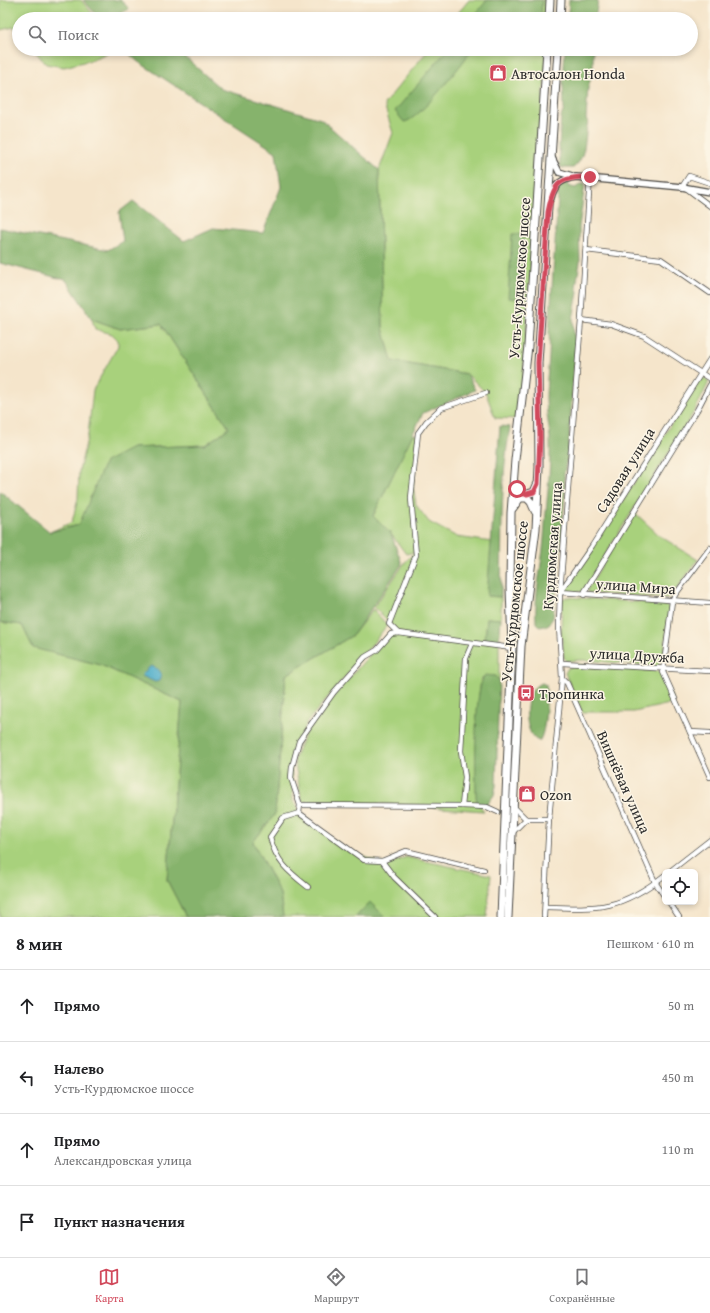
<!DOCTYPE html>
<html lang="ru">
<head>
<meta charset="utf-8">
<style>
  body { margin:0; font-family:"Gentium Book Plus",serif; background:#f2f2f2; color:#202124 }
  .controls { position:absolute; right:12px; bottom:12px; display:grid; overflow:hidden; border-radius:6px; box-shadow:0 2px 6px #0003 }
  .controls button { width:36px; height:36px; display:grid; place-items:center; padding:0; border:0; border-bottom:1px solid #e0e0e0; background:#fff; color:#202124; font:20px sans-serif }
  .stop { position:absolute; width:12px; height:12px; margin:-9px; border:3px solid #d1495b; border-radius:50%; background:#fff }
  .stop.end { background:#d1495b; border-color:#fff; box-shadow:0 1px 4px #0008 }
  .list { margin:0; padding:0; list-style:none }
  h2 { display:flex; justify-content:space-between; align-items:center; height:52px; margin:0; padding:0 16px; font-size:17px }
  h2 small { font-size:13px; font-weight:400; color:#757577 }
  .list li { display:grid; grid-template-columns:26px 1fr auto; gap:12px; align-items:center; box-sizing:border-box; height:72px; padding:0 16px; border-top:1px solid #e0e0e0 }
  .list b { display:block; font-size:15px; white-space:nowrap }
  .list p { margin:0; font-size:13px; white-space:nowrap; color:#757577 }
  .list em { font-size:13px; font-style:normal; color:#757577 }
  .icon { flex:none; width:22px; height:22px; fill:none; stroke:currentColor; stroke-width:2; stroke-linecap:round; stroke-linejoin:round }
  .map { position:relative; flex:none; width:710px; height:917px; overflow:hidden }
  .search { position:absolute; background:#fff; box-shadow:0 2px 6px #0003; left:12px; right:12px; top:12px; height:44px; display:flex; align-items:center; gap:10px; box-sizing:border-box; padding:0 14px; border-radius:22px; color:#757577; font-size:15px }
  .sheet { height:340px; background:#fff }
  nav { display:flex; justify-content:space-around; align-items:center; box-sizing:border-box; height:56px; border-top:1px solid #e0e0e0; background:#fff; font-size:11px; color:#757577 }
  nav a { display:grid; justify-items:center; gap:2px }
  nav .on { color:#d1495b }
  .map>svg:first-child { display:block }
  .green { fill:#a8d17c; stroke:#6a7e54 }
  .forest { fill:#86b36c; stroke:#586f4c }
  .water { fill:#4aacc9; stroke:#3a6c7a }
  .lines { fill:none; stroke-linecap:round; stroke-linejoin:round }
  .minor-casing { stroke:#494743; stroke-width:6 }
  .tertiary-casing { stroke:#494743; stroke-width:8 }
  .primary-casing { stroke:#494743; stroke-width:9 }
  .minor { stroke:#fff; stroke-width:4.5 }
  .tertiary { stroke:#fff; stroke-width:5.5 }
  .primary { stroke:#fff; stroke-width:7 }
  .route { stroke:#d1495b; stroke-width:5 }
  .labels { text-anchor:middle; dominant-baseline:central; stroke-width:3; stroke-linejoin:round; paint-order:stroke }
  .poi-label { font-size:15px; fill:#2b2b2b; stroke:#fcf5e5; text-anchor:start }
  .street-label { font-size:15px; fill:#2b2b2b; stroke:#fcf5e5 }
</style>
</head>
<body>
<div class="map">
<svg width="710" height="917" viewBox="0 0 710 917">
  <rect width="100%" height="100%" fill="#fcf5e5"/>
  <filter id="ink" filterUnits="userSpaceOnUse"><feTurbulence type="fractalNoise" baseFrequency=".025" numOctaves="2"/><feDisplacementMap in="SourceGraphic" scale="8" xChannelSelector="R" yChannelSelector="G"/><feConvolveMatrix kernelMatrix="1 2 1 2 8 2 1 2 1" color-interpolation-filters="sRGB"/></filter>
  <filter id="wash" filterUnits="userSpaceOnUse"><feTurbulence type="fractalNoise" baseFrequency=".012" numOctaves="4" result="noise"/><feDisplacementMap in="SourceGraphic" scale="16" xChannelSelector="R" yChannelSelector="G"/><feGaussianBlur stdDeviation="0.9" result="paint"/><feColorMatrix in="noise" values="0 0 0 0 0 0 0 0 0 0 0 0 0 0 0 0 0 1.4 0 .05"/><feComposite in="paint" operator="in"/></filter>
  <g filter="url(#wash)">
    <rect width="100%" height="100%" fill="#f5e5cb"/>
    <!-- green -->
    <g class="green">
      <polygon points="0,0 81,0 97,19 19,19 19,33 14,27 0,30"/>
      <polygon points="469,0 550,0 549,19 453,19"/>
      <polygon points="33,49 116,49 91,60 64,67 46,64"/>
      <polygon points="429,49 547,49 520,419 495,418 486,393 467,374 392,361 383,328 379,170 393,133 384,104"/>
      <polygon points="92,319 120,329 161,324 229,428 205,445 132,448 112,485 79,525 50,532 72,522 78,499 79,471 88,435 93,390 118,346 118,340 112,334 95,329"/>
      <polygon points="701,377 708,380 708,384 695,410 582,592 565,591"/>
      <path d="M418,434L413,486L416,505L429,522L457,537L492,542L487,596L501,597V619L487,618L485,640L499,641V680L495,676L481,679C475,719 476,761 477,802L484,811L342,801L302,802L294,759L309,724L394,627L374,607L406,561L415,552L406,554L391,534L373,516L412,435Z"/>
      <polygon points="634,512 660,536 698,560 672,595 667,598 588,593 587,590"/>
      <polygon points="566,597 665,604 670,608 663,659 657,666 582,660 566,661 564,658 561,631 562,600"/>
      <polygon points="373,609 387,625 371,646 307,722 291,760 293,801 307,821 349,851 387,865 406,857 491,875 487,917 385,917 370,902 356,917 283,917 280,894 253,842 275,814 286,675 353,635"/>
      <polygon points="0,622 22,625 34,648 101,665 182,702 167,880 186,917 0,917"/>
      <polygon points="577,664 657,671 662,674 674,703 634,712 582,712 565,673 568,668"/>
    </g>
    <!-- forest -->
    <g class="forest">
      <polygon points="83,0 121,0 129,9 110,19 100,19"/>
      <polygon points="487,0 542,0 541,19 472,19"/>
      <polygon points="569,0 598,0 595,19 568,19"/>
      <polygon points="124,49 176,49 221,89 321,119 379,170 383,328 392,361 467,374 475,390 423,413 373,516 391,534 402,564 353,635 286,675 275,814 253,842 280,894 283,917 186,917 167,880 182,702 101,665 33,648 22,625 0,622 0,491 50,532 79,525 105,462 132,448 205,445 229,428 161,324 120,329 92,319 66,280 0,263 0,228 108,250 123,241 119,212 133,201 184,241 213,228 263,233 281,187 276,152 137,61"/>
      <path d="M448,49H473C462,63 419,121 404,122L395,111Z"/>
      <path d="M565,49H593V72L588,87L586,119L588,122C584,136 587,158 573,168H563L560,166L559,145L561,117L564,109L563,83Z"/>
      <path d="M563,183H568V186L575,188L582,184H585L579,227L580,262L576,286L578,292L573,319L574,335L576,339L568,454L564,474L565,491L559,566L553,618L548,625L540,627L536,623C534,595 542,566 544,538C546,505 551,471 550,438C549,425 546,412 546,399C546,377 551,354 549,332L558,198L557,188Z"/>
      <polygon points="512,234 524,234 519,299 508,298"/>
      <path d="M500,426L510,427C500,483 502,540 501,597L487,596Z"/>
      <polygon points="487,618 501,619 499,641 485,640"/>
      <path d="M485,675L495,676L499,680L496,786L494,795L486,806L479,805L477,802L476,797C476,775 473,688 485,675Z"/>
      <path d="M542,683L546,685C547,696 546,734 539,741C522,736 522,687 542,683Z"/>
      <polygon points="370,902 385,917 356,917"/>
    </g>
    <!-- water -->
    <path class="water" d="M151,666C157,668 159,670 161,676L159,681L155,682L142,676L143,673Z"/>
  </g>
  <g filter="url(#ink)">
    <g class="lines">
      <defs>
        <g id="minor">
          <polyline points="682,187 689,176 710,183"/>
          <polyline points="686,188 710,206"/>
          <polyline points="586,250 661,259 710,293"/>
          <polyline points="581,320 611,324 644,336 710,379"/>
          <polyline points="710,359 592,546 560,592 710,603"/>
          <polyline points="710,548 675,595 672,601 663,672 710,777"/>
          <polyline points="584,595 585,591 697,410 710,385"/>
          <polyline points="398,633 389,624 416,555 411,498 418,433 426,422 441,408 486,393"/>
          <polyline points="562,663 710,671"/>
          <polyline points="562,678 567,683 655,882 665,897"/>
          <polyline points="690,732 710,733"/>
          <polyline points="300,805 462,806 487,807 498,812"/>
          <polyline points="462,806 465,777 461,751 466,658 472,644"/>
          <polyline points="514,807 526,819 549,819"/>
          <polyline points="299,813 300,805 291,778 292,767 299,741 334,692 365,657 377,650 391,634 398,633 512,648"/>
          <polyline points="513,832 526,819"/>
          <polyline points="382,861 406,851 484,870"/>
          <polyline points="669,872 710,840"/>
          <path d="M308,887C289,872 276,862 270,837L283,818L299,813L364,860L382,861L394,877L435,917"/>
          <polyline points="669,902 679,917"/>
          <path d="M545,907C600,909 620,910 665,875"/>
          <polyline points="544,917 549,819 562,678 559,626 560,592 581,320 590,177"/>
        </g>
        <g id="tertiary">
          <polyline points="552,158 559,172 572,176"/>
          <path d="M551,198C554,184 562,179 576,177L682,187L710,192"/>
        </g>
        <g id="primary">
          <polyline points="549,19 550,0"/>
          <polyline points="560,19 561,0"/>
          <polyline points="515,483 519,492 524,495 534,492 537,485"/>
          <polyline points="513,508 520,498 527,498 531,502 535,511"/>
          <polyline points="501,917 512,648 510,587 511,513 515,460 528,346 547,49"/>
          <polyline points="508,917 521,646 536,529 539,467 538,363 558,49"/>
        </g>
      </defs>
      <!-- minor casing -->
      <use href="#minor" class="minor-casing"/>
      <!-- tertiary casing -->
      <use href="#tertiary" class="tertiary-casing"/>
      <!-- primary casing -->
      <use href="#primary" class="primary-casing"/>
      <!-- minor -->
      <use href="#minor" class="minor"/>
      <!-- tertiary -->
      <use href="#tertiary" class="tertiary"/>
      <!-- primary -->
      <use href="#primary" class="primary"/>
    </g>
  </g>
  <g class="lines" filter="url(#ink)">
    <!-- route -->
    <path class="route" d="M517,489L522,494H527L534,492L538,484L540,437L538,363L548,212C554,183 558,177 590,177"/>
  </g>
  <!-- icons -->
  <defs>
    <symbol id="shop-square" viewBox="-11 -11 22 22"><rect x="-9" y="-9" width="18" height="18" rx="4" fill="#d1495b" stroke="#fcf5e5"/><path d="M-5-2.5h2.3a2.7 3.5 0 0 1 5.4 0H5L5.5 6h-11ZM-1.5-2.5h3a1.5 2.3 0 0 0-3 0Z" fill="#fff"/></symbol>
    <symbol id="bus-square" viewBox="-11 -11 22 22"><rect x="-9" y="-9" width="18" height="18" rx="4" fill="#d1495b" stroke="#fcf5e5"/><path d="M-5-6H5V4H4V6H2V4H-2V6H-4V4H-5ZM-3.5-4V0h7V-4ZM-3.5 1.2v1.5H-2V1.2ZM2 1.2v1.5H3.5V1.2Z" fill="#fff"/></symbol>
  </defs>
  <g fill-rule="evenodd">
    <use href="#shop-square" x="488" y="63" width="20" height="20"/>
    <use href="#bus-square" x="516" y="683" width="20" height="20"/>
    <use href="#shop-square" x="517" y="784" width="20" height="20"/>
  </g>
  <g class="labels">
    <!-- poi labels -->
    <g class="poi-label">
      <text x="511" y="73">Автосалон Honda</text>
      <text x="539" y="693">Тропинка</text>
      <text x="540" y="794">Ozon</text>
    </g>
    <!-- street labels -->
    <g class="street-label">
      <text transform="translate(519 278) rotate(-86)">Усть-Курдюмское шоссе</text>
      <text transform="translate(625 470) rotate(-58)">Садовая улица</text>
      <text transform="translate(552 546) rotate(-86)">Курдюмская улица</text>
      <text transform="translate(636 586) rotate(4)">улица Мира</text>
      <text transform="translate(514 601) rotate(-84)">Усть-Курдюмское шоссе</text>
      <text transform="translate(637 655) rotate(3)">улица Дружба</text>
      <text transform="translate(624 782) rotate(66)">Вишнёвая улица</text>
    </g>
  </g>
</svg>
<div class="controls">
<button><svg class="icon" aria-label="locate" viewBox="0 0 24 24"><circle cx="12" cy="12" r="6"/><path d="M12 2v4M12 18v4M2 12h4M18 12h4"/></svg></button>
</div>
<div class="stop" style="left:517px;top:489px"></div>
<div class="stop end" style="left:590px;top:177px"></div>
<div class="search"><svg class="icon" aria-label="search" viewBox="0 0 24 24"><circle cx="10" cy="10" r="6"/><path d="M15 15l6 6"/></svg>Поиск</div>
</div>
<section class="sheet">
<h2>8 мин<small>Пешком · 610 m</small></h2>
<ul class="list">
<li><svg class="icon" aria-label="ahead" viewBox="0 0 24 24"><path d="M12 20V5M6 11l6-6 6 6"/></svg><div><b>Прямо</b></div><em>50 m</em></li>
<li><svg class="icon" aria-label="left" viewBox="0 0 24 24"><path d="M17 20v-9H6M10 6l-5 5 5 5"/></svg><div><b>Налево</b><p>Усть-Курдюмское шоссе</p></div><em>450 m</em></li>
<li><svg class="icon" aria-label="ahead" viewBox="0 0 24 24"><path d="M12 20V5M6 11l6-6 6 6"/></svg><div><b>Прямо</b><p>Александровская улица</p></div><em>110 m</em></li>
<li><svg class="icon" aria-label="arrive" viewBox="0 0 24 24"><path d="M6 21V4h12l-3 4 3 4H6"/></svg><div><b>Пункт назначения</b></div></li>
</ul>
</section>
<nav>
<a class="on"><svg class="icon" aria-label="map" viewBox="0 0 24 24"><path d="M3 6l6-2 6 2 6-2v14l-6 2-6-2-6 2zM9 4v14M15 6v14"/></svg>Карта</a>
<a><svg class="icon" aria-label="directions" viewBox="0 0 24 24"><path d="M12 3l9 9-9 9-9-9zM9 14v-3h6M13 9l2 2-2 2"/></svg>Маршрут</a>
<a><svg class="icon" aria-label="saved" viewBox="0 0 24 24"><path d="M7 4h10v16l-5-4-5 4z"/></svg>Сохранённые</a>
</nav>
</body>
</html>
